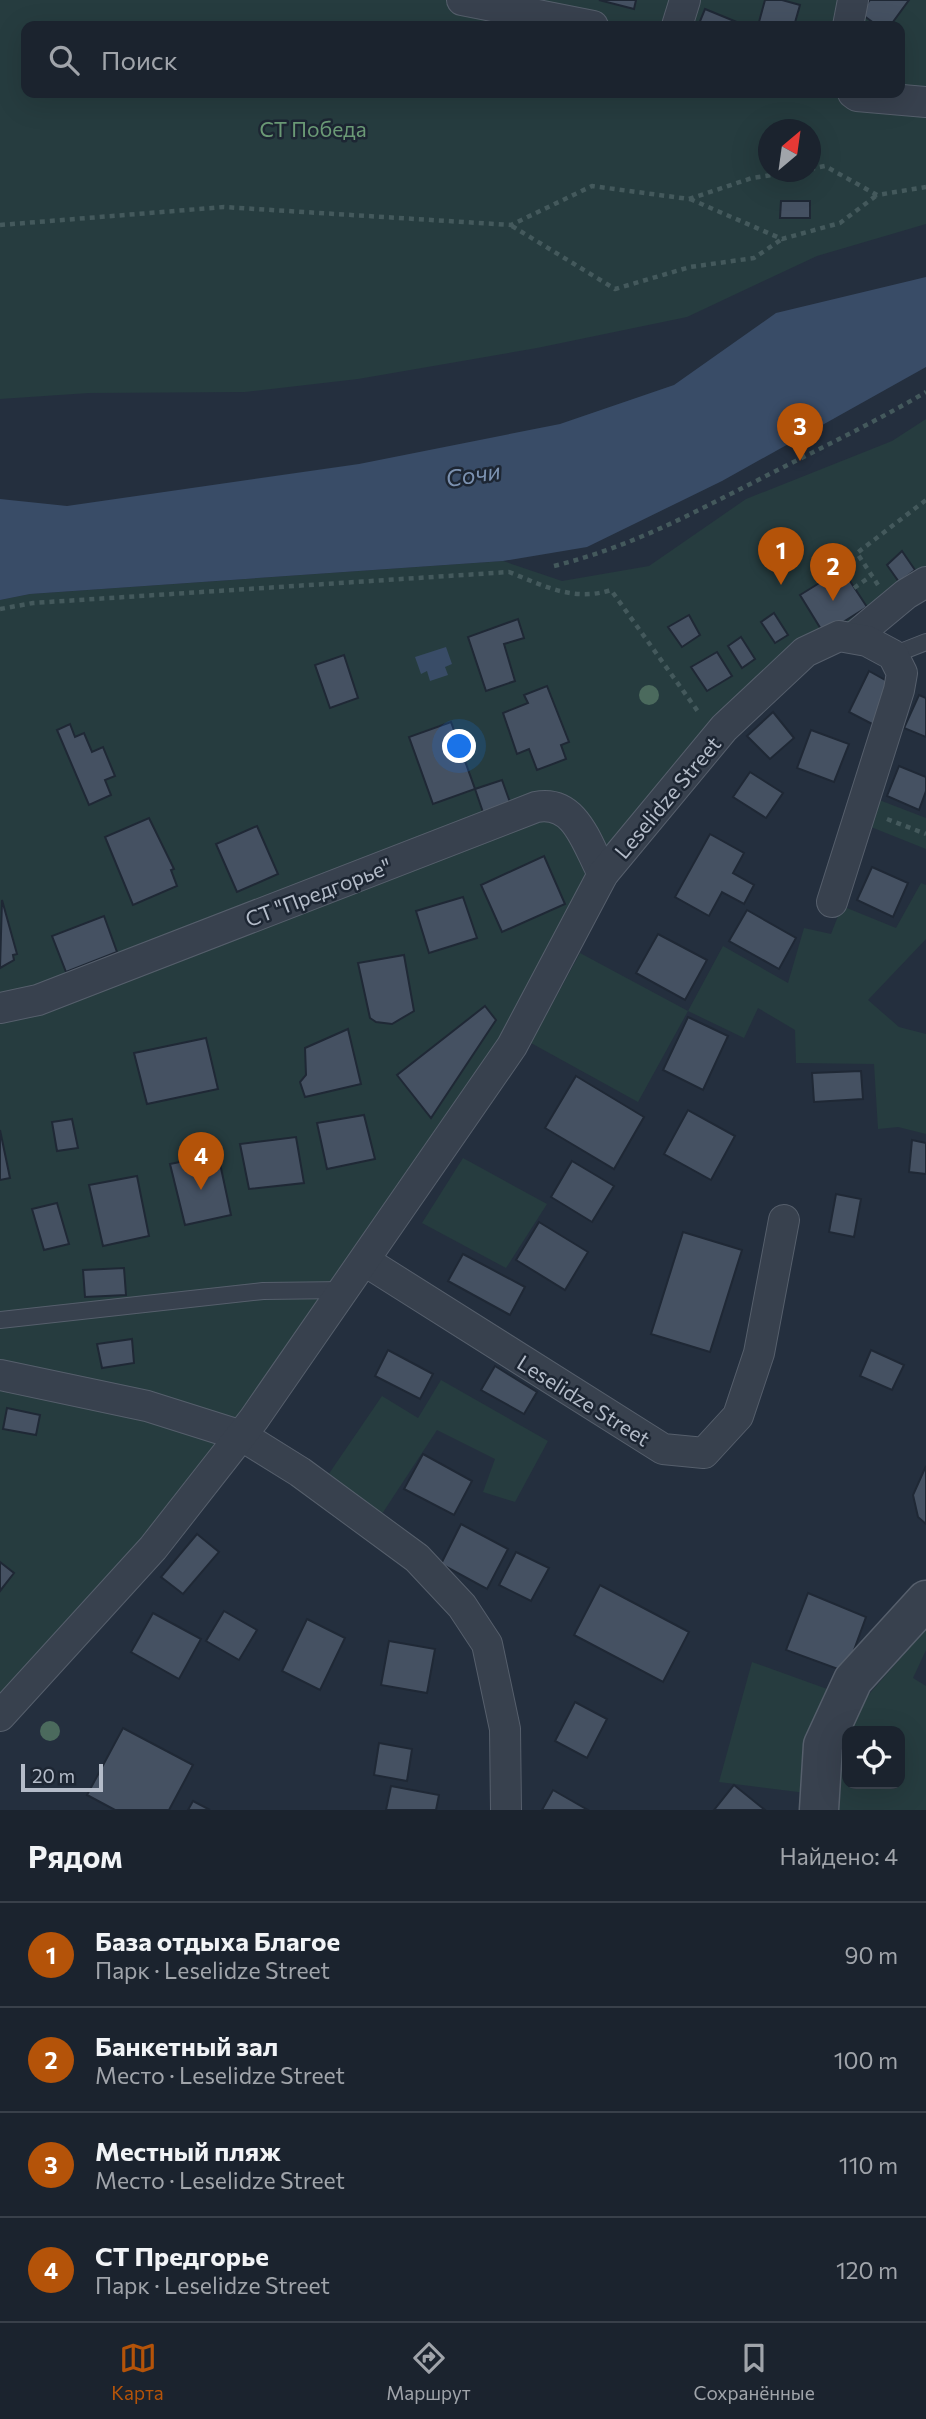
<!DOCTYPE html>
<html lang="ru">
<head>
<meta charset="utf-8">
<style>
  body { margin:0; font-family:Commissioner,sans-serif; background:#242b36; color:#f1f3f6 }
  .controls { position:absolute; right:21px; bottom:21px; display:grid; overflow:hidden; border-radius:14px; box-shadow:0 7px 28px #0002 }
  .controls button { width:63px; height:63px; display:grid; place-items:center; padding:0; border:0; border-bottom:2px solid #39404a; background:#1b232e; color:#f1f3f6; font:35px sans-serif }
  .compass { position:absolute; left:758px; top:119px; width:63px; height:63px; border-radius:50%; background:#1b232e; box-shadow:0 7px 28px #0002; rotate:29deg }
  .scale { position:absolute; left:21px; bottom:18px; width:82px; box-sizing:border-box; padding-left:7px; border:4px solid #b4bcc9; border-top:0; font-size:19px; line-height:24px; white-space:nowrap; color:#b4bcc9; -webkit-text-stroke:5px #1d2633; paint-order:stroke }
  .you { position:absolute; left:460px; top:747px; width:24px; height:24px; margin:-18px; border:5px solid #fff; border-radius:50%; background:#1a73e8; box-shadow:0 0 0 10px #1a73e833 }
  .badge { display:grid; place-items:center; width:46px; height:46px; border-radius:50%; background:#b45309; color:#fff; font-size:23px; font-weight:700 }
  .pin { position:absolute; translate:-50% -58px; filter:drop-shadow(0 2px 4px #0008) }
  .pin::after { content:''; position:absolute; top:37px; width:24px; height:21px; background:inherit; clip-path:polygon(0 0,100% 0,50% 100%) }
  .list { margin:0; padding:0; list-style:none }
  h2 { display:flex; justify-content:space-between; align-items:center; height:91px; margin:0; padding:0 28px; font-size:30px }
  h2 small { font-size:23px; font-weight:400; color:#a0a4aa }
  .list li { display:grid; grid-template-columns:46px 1fr auto; gap:21px; align-items:center; box-sizing:border-box; height:105px; padding:0 28px; border-top:2px solid #39404a }
  .list b { display:block; font-size:26px; white-space:nowrap }
  .list p { margin:0; font-size:23px; white-space:nowrap; color:#a0a4aa }
  .list em { font-size:23px; font-style:normal; color:#a0a4aa }
  .icon { flex:none; width:38px; height:38px; fill:none; stroke:currentColor; stroke-width:2; stroke-linecap:round; stroke-linejoin:round }
  .map { position:relative; flex:none; width:926px; height:1810px; overflow:hidden }
  .search { position:absolute; background:#1b232e; box-shadow:0 7px 28px #0002; left:21px; right:21px; top:21px; height:77px; display:flex; align-items:center; gap:18px; box-sizing:border-box; padding:0 24px; border-radius:14px; color:#a0a4aa; font-size:26px }
  .sheet { height:511px; background:#1b232e }
  nav { display:flex; justify-content:space-around; align-items:center; box-sizing:border-box; height:98px; border-top:2px solid #39404a; background:#1b232e; font-size:19px; color:#a0a4aa }
  nav a { display:grid; justify-items:center; gap:4px }
  nav .on { color:#b45309 }
  .map>svg:first-child { display:block }
  .green { fill:#263c3f; fill-rule:evenodd }
  .water { fill:#394c67 }
  .building { fill:#455162; stroke:#1f2835; stroke-width:2 }
  .lines { fill:none; stroke-linecap:round; stroke-linejoin:round }
  .service-casing { stroke:#565f6c; stroke-width:18 }
  .minor-casing { stroke:#565f6c; stroke-width:32 }
  .tertiary-casing { stroke:#565f6c; stroke-width:41 }
  .path { stroke:#44595c; stroke-width:4.5; stroke-dasharray:5 5; stroke-linecap:butt }
  .service { stroke:#38414e; stroke-width:16 }
  .minor { stroke:#38414e; stroke-width:30 }
  .tertiary { stroke:#38414e; stroke-width:38 }
  .tree { fill:#4b6a5d }
  .labels { text-anchor:middle; dominant-baseline:central; stroke-width:5; stroke-linejoin:round; paint-order:stroke }
  .park-label { font-size:21px; fill:#6b9a76; stroke:#1d2633 }
  .street-label { font-size:21px; fill:#b4bcc9; stroke:#1d2633 }
  .water-label { font-size:23px; font-style:italic; fill:#7c92b1; stroke:#1d2633 }
</style>
</head>
<body>
<div class="map">
<svg width="926" height="1810" viewBox="0 0 926 1810">
  <rect width="100%" height="100%" fill="#242f3e"/>
  <!-- green -->
  <g class="green">
    <path d="M0,0H926V224L817,256L687,317L537,348L358,379L245,392L89,393L0,399ZM26,26H900V93H26ZM768,130H810V172H768Z"/>
    <polygon points="926,419 926,576 711,725 506,1036 224,1441 0,1708 0,600 30,594 503,561 562,581 649,566 746,499 892,441"/>
    <polygon points="874,798 926,818 926,849 866,825"/>
    <polygon points="921,883 926,885 926,939 868,1000 899,1027 926,1034 926,1134 898,1127 878,1129 874,1064 796,1063 795,1030 758,1008 744,1038 688,1011 638,1102 531,1043 580,953 688,1011 723,946 788,983 804,928 831,934 842,906 896,928"/>
    <polygon points="463,1158 547,1204 506,1268 422,1223"/>
    <polygon points="441,1380 548,1441 515,1502 483,1492 495,1459 437,1430 380,1517 326,1478 382,1396 418,1418"/>
    <polygon points="926,1629 926,1650 913,1678 926,1686 926,1810 836,1810 838,1773 847,1741 847,1784 900,1784 900,1731 850,1731 857,1708"/>
    <polygon points="752,1662 841,1694 806,1793 719,1782"/>
  </g>
  <!-- water -->
  <g class="water">
    <polygon points="926,277 926,367 722,481 587,547 503,561 30,594 0,600 0,499 67,506 359,464 560,424 674,385 776,313"/>
    <polygon points="446,647 452,664 445,667 448,675 430,681 427,671 421,674 415,657"/>
  </g>
  <!-- building -->
  <g class="building">
    <polygon points="599,0 636,0 634,9"/>
    <polygon points="765,0 782,0 800,5 794,26 774,26 759,22"/>
    <polygon points="870,0 909,0 890,26 878,26 860,13"/>
    <polygon points="705,9 744,25 744,26 698,26"/>
    <polygon points="781,201 810,201 810,218 780,218"/>
    <polygon points="902,551 915,570 899,582 887,565"/>
    <polygon points="842,569 867,607 824,634 800,595"/>
    <polygon points="774,613 788,635 775,643 761,622"/>
    <polygon points="689,615 700,635 682,647 668,627"/>
    <polygon points="518,619 524,638 504,644 515,681 486,691 468,637"/>
    <polygon points="741,637 755,659 742,668 728,646"/>
    <polygon points="717,652 732,676 707,691 691,667"/>
    <polygon points="344,655 358,698 330,708 315,665"/>
    <polygon points="869,671 894,685 876,726 849,712"/>
    <polygon points="547,686 569,742 561,745 566,759 537,770 529,749 517,754 503,713 528,703 524,695"/>
    <polygon points="919,695 926,698 926,737 904,728"/>
    <polygon points="773,712 794,738 770,759 747,736"/>
    <polygon points="451,722 475,789 433,804 409,737"/>
    <polygon points="70,724 75,737 84,733 92,752 103,747 115,776 105,780 111,795 89,805 57,730"/>
    <polygon points="811,730 849,744 834,782 797,768"/>
    <polygon points="899,766 926,777 926,791 919,810 887,796"/>
    <polygon points="750,772 783,793 766,818 733,797"/>
    <polygon points="502,780 512,808 485,818 475,789"/>
    <polygon points="149,818 174,869 171,870 177,886 133,905 105,837"/>
    <polygon points="257,826 278,874 237,892 216,844"/>
    <polygon points="710,834 744,853 733,873 754,885 744,904 722,892 709,916 675,897"/>
    <polygon points="544,856 565,904 502,932 481,885"/>
    <polygon points="872,867 908,883 893,917 857,900"/>
    <polygon points="463,897 477,938 429,953 416,911"/>
    <polygon points="2,900 17,954 13,955 14,960 0,968"/>
    <polygon points="747,910 796,938 779,969 729,941"/>
    <polygon points="104,916 117,952 66,972 52,936"/>
    <polygon points="658,934 707,960 685,1000 636,973"/>
    <polygon points="404,955 414,1011 392,1024 376,1022 370,1018 358,963"/>
    <polygon points="485,1006 496,1020 431,1118 397,1075"/>
    <polygon points="688,1017 728,1036 703,1090 663,1070"/>
    <polygon points="348,1029 361,1084 305,1097 300,1082 306,1075 305,1048"/>
    <polygon points="206,1038 218,1089 147,1104 134,1053"/>
    <polygon points="861,1071 863,1099 814,1102 812,1073"/>
    <polygon points="576,1076 644,1117 614,1169 545,1128"/>
    <polygon points="688,1110 735,1136 711,1180 664,1154"/>
    <polygon points="364,1115 375,1159 327,1169 317,1123"/>
    <polygon points="72,1119 78,1148 57,1151 52,1122"/>
    <polygon points="0,1130 10,1178 0,1180"/>
    <polygon points="296,1137 304,1183 249,1189 240,1144"/>
    <polygon points="912,1140 926,1143 926,1174 909,1172"/>
    <polygon points="218,1154 231,1215 185,1225 170,1164"/>
    <polygon points="572,1161 614,1186 592,1222 551,1197"/>
    <polygon points="137,1176 149,1236 103,1246 89,1185"/>
    <polygon points="836,1194 861,1199 854,1237 829,1232"/>
    <polygon points="57,1203 69,1244 44,1250 32,1209"/>
    <polygon points="539,1222 588,1252 565,1290 516,1260"/>
    <polygon points="683,1232 742,1250 710,1352 651,1334"/>
    <polygon points="463,1254 525,1287 510,1315 448,1281"/>
    <polygon points="124,1268 126,1295 85,1297 83,1270"/>
    <polygon points="132,1339 134,1363 102,1368 97,1344"/>
    <polygon points="388,1350 433,1374 420,1399 375,1376"/>
    <polygon points="871,1350 904,1365 892,1390 860,1376"/>
    <polygon points="495,1366 537,1392 524,1414 481,1390"/>
    <polygon points="7,1408 40,1415 36,1435 3,1429"/>
    <polygon points="423,1454 472,1481 454,1515 404,1489"/>
    <polygon points="926,1466 926,1524 918,1517 913,1495"/>
    <polygon points="461,1524 508,1549 487,1589 441,1564"/>
    <polygon points="197,1534 219,1552 183,1594 161,1577"/>
    <polygon points="516,1552 549,1568 531,1601 499,1585"/>
    <polygon points="0,1562 14,1573 0,1591"/>
    <polygon points="600,1585 689,1632 663,1682 574,1635"/>
    <polygon points="808,1593 866,1617 846,1672 786,1650"/>
    <polygon points="224,1611 257,1630 239,1660 206,1641"/>
    <polygon points="153,1613 201,1639 179,1679 131,1652"/>
    <polygon points="307,1619 345,1638 320,1690 282,1671"/>
    <polygon points="389,1641 435,1649 427,1693 381,1685"/>
    <polygon points="575,1702 607,1719 587,1758 555,1741"/>
    <polygon points="123,1728 193,1765 169,1810 115,1810 87,1795"/>
    <polygon points="379,1743 412,1749 407,1781 374,1775"/>
    <polygon points="734,1785 765,1810 714,1810"/>
    <polygon points="391,1786 439,1795 436,1810 386,1810"/>
    <polygon points="553,1790 588,1810 542,1810"/>
    <polygon points="193,1801 210,1810 188,1810"/>
  </g>
  <g class="lines">
    <defs>
      <g id="service">
        <polyline points="893,655 926,642"/>
        <polyline points="0,1320 263,1291 344,1290"/>
      </g>
      <g id="minor">
        <polyline points="462,0 593,26"/>
        <polyline points="677,26 685,0"/>
        <polyline points="848,26 853,0"/>
        <polyline points="853,93 857,96 926,102"/>
        <polyline points="853,638 906,594 926,582"/>
        <path d="M0,1008L38,1000L536,807C576,799 587,845 603,874"/>
        <polyline points="365,1261 663,1449 704,1453 738,1416 759,1353 784,1220"/>
        <polyline points="0,1375 147,1406 242,1436 300,1472 417,1558 462,1606 487,1644 505,1729 506,1810"/>
        <polyline points="0,1716 153,1548 254,1419 512,1046 603,874 724,728 805,652 839,636 867,641 893,655 902,673 899,690 832,902"/>
      </g>
      <polyline id="tertiary" points="819,1810 823,1745 853,1680 926,1600"/>
    </defs>
    <!-- service casing -->
    <use href="#service" class="service-casing"/>
    <!-- minor casing -->
    <use href="#minor" class="minor-casing"/>
    <!-- tertiary casing -->
    <use href="#tertiary" class="tertiary-casing"/>
    <!-- path -->
    <g class="path">
      <polyline points="810,169 825,166 877,195 926,187"/>
      <polyline points="690,199 782,239 840,223 877,195"/>
      <polyline points="0,225 224,207 511,225 592,186 689,199 752,178 793,172"/>
      <polyline points="512,226 615,289 690,267 754,258 782,239"/>
      <path d="M554,566C633,546 689,515 760,479C816,450 872,424 926,392"/>
      <polyline points="878,585 857,553 926,500"/>
      <polyline points="854,588 871,576"/>
      <path d="M0,609L33,603L509,572C544,586 574,602 611,590L699,713"/>
      <polyline points="887,819 926,834"/>
    </g>
    <!-- service -->
    <use href="#service" class="service"/>
    <!-- minor -->
    <use href="#minor" class="minor"/>
    <!-- tertiary -->
    <use href="#tertiary" class="tertiary"/>
  </g>
  <!-- trees -->
  <g class="tree">
    <circle cx="649" cy="695" r="10"/>
    <circle cx="50" cy="1731" r="10"/>
  </g>
  <g class="labels">
    <!-- park labels -->
    <g class="park-label">
      <text x="313" y="128">СТ Победа</text>
    </g>
    <!-- street labels -->
    <g class="street-label">
      <text transform="translate(667 797) rotate(-50)">Leselidze Street</text>
      <text transform="translate(318 892) rotate(-21)">СТ "Предгорье"</text>
      <text transform="translate(584 1400) rotate(32)">Leselidze Street</text>
    </g>
    <!-- water labels -->
    <g class="water-label">
      <text transform="translate(473 474) rotate(-9)">Сочи</text>
    </g>
  </g>
</svg>
<div class="controls">
<button><svg class="icon" aria-label="locate" viewBox="0 0 24 24"><circle cx="12" cy="12" r="6"/><path d="M12 2v4M12 18v4M2 12h4M18 12h4"/></svg></button>
</div>
<svg class="compass" viewBox="-18 -18 36 36"><path d="M0-13l5 13h-10z" fill="#e53935"/><path d="M0 13l5-13h-10z" fill="#a0a4aa"/></svg>
<div class="scale">20 m</div>
<div class="you"></div>
<div class="pin badge" style="left:781px;top:585px">1</div>
<div class="pin badge" style="left:833px;top:601px">2</div>
<div class="pin badge" style="left:800px;top:461px">3</div>
<div class="pin badge" style="left:201px;top:1190px">4</div>
<div class="search"><svg class="icon" aria-label="search" viewBox="0 0 24 24"><circle cx="10" cy="10" r="6"/><path d="M15 15l6 6"/></svg>Поиск</div>
</div>
<section class="sheet">
<h2>Рядом<small>Найдено: 4</small></h2>
<ul class="list">
<li><span class="badge">1</span><div><b>База отдыха Благое</b><p>Парк · Leselidze Street</p></div><em>90 m</em></li>
<li><span class="badge">2</span><div><b>Банкетный зал</b><p>Место · Leselidze Street</p></div><em>100 m</em></li>
<li><span class="badge">3</span><div><b>Местный пляж</b><p>Место · Leselidze Street</p></div><em>110 m</em></li>
<li><span class="badge">4</span><div><b>СТ Предгорье</b><p>Парк · Leselidze Street</p></div><em>120 m</em></li>
</ul>
</section>
<nav>
<a class="on"><svg class="icon" aria-label="map" viewBox="0 0 24 24"><path d="M3 6l6-2 6 2 6-2v14l-6 2-6-2-6 2zM9 4v14M15 6v14"/></svg>Карта</a>
<a><svg class="icon" aria-label="directions" viewBox="0 0 24 24"><path d="M12 3l9 9-9 9-9-9zM9 14v-3h6M13 9l2 2-2 2"/></svg>Маршрут</a>
<a><svg class="icon" aria-label="saved" viewBox="0 0 24 24"><path d="M7 4h10v16l-5-4-5 4z"/></svg>Сохранённые</a>
</nav>
</body>
</html>
